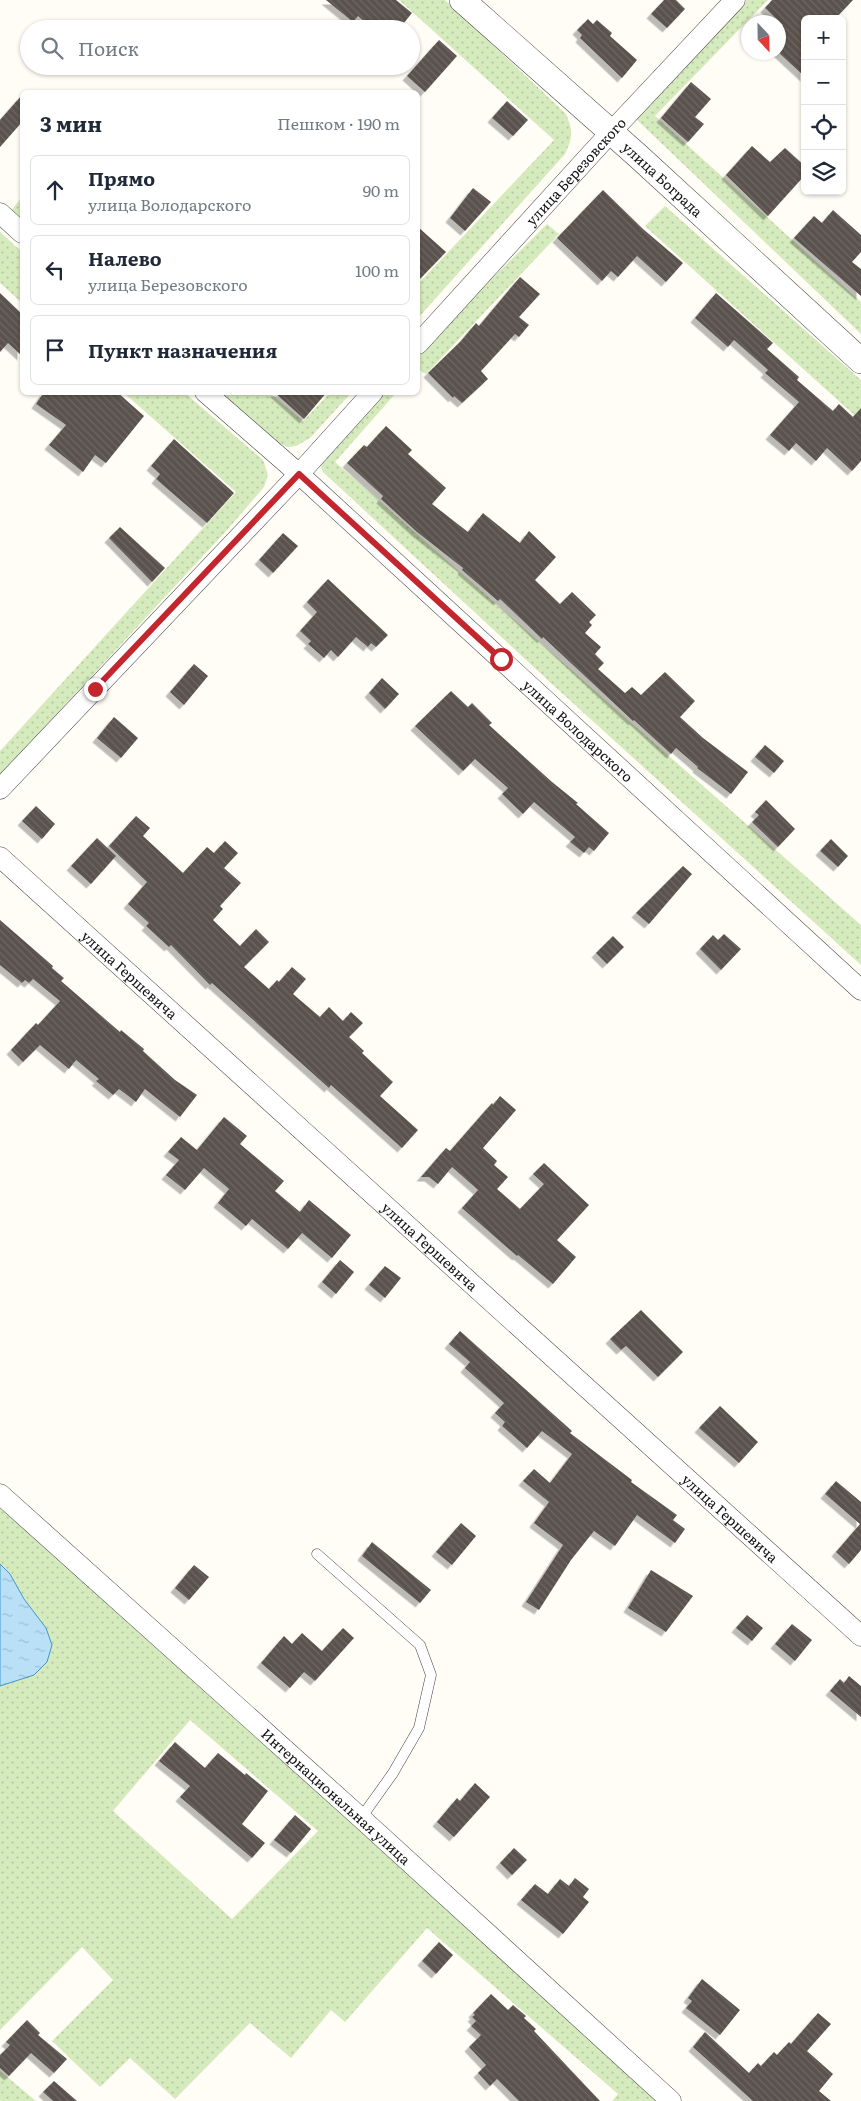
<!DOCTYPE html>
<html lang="ru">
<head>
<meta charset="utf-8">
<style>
  body { margin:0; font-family:Literata,serif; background:#f2f2f3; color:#1f2937 }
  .controls { position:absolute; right:15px; top:15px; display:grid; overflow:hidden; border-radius:8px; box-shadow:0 1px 4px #0004 }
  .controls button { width:45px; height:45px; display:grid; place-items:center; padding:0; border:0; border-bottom:1px solid #e0e1e3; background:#fff; color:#1f2937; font:25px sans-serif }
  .compass { position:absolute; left:741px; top:15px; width:45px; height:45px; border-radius:50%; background:#fff; box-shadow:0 1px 4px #0004; rotate:158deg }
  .stop { position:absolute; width:15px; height:15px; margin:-11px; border:4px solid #c4262e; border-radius:50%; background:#fff }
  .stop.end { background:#c4262e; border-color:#fff; box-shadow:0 1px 5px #0008 }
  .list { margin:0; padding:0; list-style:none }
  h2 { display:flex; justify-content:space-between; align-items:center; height:65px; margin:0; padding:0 20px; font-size:21px }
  h2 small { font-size:16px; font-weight:400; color:#747a83 }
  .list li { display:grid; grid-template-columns:32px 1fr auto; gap:15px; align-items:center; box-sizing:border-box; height:70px; margin:0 10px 10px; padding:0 10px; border:1px solid #e0e1e3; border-radius:8px }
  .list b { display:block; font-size:19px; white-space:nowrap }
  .list p { margin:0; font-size:16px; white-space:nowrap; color:#747a83 }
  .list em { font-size:16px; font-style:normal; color:#747a83 }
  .icon { flex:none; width:28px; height:28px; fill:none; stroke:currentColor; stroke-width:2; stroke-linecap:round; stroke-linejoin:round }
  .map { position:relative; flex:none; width:861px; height:2101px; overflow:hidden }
  .search { position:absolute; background:#fff; box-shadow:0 1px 4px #0004; left:20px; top:20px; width:400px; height:55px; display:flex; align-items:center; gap:12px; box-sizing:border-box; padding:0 18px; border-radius:28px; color:#747a83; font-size:19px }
  .panel { position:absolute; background:#fff; box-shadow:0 1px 4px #0004; left:20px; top:90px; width:400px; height:305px; border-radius:8px }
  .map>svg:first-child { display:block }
  .grass { fill:url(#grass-dots); fill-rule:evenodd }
  .water { fill:url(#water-ripples); stroke:#3f96cf }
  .building { fill:url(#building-back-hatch); filter:url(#shadow) }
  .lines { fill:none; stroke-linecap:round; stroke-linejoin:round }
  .service-casing { stroke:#444; stroke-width:11 }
  .minor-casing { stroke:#444; stroke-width:21 }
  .tertiary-casing { stroke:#444; stroke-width:26 }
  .service { stroke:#fff; stroke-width:10 }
  .minor { stroke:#fff; stroke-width:20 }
  .tertiary { stroke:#fff; stroke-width:25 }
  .route { stroke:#c4262e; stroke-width:6 }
  .labels { text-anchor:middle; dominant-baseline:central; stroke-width:5; stroke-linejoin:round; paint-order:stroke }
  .street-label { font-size:14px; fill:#111; stroke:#fff }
</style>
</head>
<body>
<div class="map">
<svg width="861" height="2101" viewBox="0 0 861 2101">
  <defs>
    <pattern id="grass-dots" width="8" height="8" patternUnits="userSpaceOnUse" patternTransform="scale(1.25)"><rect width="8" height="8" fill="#d5ebbd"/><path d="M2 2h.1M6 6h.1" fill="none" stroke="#b6c8a1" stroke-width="1.8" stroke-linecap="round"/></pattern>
    <pattern id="water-ripples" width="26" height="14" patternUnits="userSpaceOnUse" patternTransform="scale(1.25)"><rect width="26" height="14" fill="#b9e0f7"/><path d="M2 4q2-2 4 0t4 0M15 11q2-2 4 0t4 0" fill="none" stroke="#9ebfd3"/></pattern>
    <pattern id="building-back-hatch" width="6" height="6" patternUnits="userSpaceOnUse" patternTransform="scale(1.25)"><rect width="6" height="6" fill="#5a524d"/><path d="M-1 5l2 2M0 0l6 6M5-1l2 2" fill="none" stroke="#6d6662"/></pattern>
    <filter id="shadow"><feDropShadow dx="-4.5" dy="4.5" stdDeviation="0" flood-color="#0004"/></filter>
  </defs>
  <rect width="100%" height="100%" fill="#fffdf5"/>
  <!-- grass -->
  <g class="grass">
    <path d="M399,0H445L566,114C573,131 573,137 565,154L418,318V284L554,140Z"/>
    <polygon points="747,0 768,0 655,116 861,302 861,334 635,118"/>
    <polygon points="22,197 22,225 9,213"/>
    <polygon points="665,206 861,380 861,421 645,226"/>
    <polygon points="547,224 559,234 426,374 418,369 418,352"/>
    <polygon points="0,232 22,252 22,303 0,283"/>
    <polygon points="124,393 185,393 263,460 268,475 264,487 228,529 0,775 0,751 236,492"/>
    <polygon points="216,393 270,393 303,421 330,393 351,393 310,438 296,446 288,447 275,442"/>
    <polygon points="379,393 396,393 335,462 861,925 861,965 552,684 323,472 320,464"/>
    <path d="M0,1505L673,2101H612L618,2094L427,1928L345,2022L331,2010L291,2058L250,2023L175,2099L130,2058L100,2087L52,2041L113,1980L82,1947L0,2030V1686L34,1675L24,1599L10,1574L0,1564ZM190,1720L318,1831L232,1919L113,1811Z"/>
    <polygon points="0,2071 36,2101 0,2101"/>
  </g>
  <!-- water -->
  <polygon class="water" points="0,1564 10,1574 24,1599 46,1628 52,1645 47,1662 34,1675 0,1686"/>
  <!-- building -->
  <g class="building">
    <polygon points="326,0 396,0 412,13 399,29 373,29 358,16 353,22"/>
    <polygon points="664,0 676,0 685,9 667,28 651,14"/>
    <polygon points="772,0 853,0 835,19 805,19 805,77 778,52 778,30 783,25 765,8"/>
    <polygon points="588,19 593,24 597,20 612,33 610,36 637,60 622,78 580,38 582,35 577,30"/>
    <polygon points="439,40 457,56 425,92 407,76"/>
    <polygon points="691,82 711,99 695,117 704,124 688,142 661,118"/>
    <polygon points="22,95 22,122 0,147 0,120"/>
    <polygon points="507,101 528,120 513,136 492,118"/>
    <polygon points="752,146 770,162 785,148 805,166 805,175 768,216 726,175"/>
    <polygon points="473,188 491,202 465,231 450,218"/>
    <polygon points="603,190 643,229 683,263 666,282 637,256 618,277 611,271 602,281 557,238"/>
    <polygon points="833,210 861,235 861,252 852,262 861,269 861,296 794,238 814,216 822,223"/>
    <polygon points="418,227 446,252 418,281"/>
    <polygon points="520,277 540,294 519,317 529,325 519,337 515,334 481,371 488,379 462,403 454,396 453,398 428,373 461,341 476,323 479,326"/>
    <polygon points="0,293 22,314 22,356 8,343 0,352"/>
    <polygon points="716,293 773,343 767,349 799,377 797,380 833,411 839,404 853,417 861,408 861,461 852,471 827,448 816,461 796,443 789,451 770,435 799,402 765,373 768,370 734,340 728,347 695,318"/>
    <polygon points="44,392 117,392 144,416 106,463 95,455 83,472 49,445 66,425 36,404"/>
    <polygon points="274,392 327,392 304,419"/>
    <polygon points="386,426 412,450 408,454 446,488 432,504 468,532 483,513 520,543 529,531 556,557 535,580 560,604 572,592 596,615 589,622 592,625 585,633 601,647 595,654 604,663 598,669 625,693 632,687 641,695 665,672 695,701 680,717 703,738 748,772 731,794 697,768 698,767 676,748 671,754 634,720 633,721 543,637 542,639 500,599 498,601 462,570 463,568 417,532 381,499 383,496 347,463 364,445 367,447"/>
    <polygon points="174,439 234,493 207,523 156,479 160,474 151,466"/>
    <polygon points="120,527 165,568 152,582 109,538"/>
    <polygon points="283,533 298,546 273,573 259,560"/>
    <polygon points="328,579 388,635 376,647 371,643 368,647 356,637 338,657 331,650 324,658 308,644 311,641 300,631 317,612 307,602"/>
    <polygon points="194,664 208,676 184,705 170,692"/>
    <polygon points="382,678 399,694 385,709 369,693"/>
    <polygon points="451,691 468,707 472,703 492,723 489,725 552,782 578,803 576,804 609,833 594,851 589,847 584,853 570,842 575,837 534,802 523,814 502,794 508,788 475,759 463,771 415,726"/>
    <polygon points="114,717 138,738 121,758 97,738"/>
    <polygon points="765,745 784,761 774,773 755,757"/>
    <polygon points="766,800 795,829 778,847 752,822 759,815 755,812"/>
    <polygon points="36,806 55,824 42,839 22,821"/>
    <polygon points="136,816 150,828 143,836 183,873 207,847 214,853 225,841 238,853 224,868 241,883 220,906 223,909 213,920 240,946 256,929 269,942 244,967 269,989 277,980 279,982 292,967 306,979 293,994 320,1017 329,1007 343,1021 351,1012 363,1023 349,1037 364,1051 362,1053 393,1082 380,1096 418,1130 402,1148 331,1085 329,1088 212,983 210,985 171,945 169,947 146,926 149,923 128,904 147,882 109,846"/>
    <polygon points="97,838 116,856 91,884 71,866"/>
    <polygon points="831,839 848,856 838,867 820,851"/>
    <polygon points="683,866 692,874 649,924 636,913"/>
    <polygon points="0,920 53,966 52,968 64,978 61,981 120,1032 121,1030 144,1049 143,1051 175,1080 197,1095 180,1117 145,1089 136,1102 119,1089 113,1095 96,1081 99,1079 76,1060 69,1069 40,1045 23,1062 11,1050 36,1023 38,1025 60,1001 33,979 29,983 25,980 22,983 0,965"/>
    <polygon points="724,934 741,949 721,970 700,949 713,935 718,940"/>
    <polygon points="613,936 624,947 607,964 596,953"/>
    <polygon points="500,1096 516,1110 483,1148 497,1161 494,1165 508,1177 497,1189 520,1209 544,1184 533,1174 544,1163 589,1205 557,1240 576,1257 553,1284 518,1255 517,1256 462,1208 478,1190 452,1167 438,1184 429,1177 421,1177 446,1148 450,1151 492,1103 493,1105"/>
    <polygon points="224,1117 247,1136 240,1144 284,1181 275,1191 300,1212 309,1200 351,1235 332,1258 302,1233 288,1249 252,1219 246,1226 218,1203 229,1189 204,1168 185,1190 166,1175 179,1160 168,1152 181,1137 197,1150"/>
    <polygon points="340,1260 354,1272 336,1294 322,1282"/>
    <polygon points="385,1266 401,1278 385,1298 369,1285"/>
    <polygon points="641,1310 683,1352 658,1377 626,1346 621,1350 610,1339"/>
    <polygon points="460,1331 572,1431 570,1433 632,1480 631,1482 677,1515 673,1520 685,1529 675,1543 637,1515 615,1546 594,1531 571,1560 539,1610 526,1602 563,1545 534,1523 549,1502 523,1481 534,1469 550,1483 572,1454 542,1431 527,1448 502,1426 505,1422 495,1413 504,1403 465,1368 470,1362 449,1344"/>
    <polygon points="720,1406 758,1442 739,1463 699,1428"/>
    <polygon points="836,1481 861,1502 861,1550 849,1564 836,1552 860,1524 825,1494"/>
    <polygon points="461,1523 476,1536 452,1565 436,1552"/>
    <polygon points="372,1542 431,1590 420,1603 362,1556"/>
    <polygon points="194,1565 209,1577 189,1600 175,1588"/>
    <polygon points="651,1570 693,1596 666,1632 628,1608"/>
    <polygon points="747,1615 763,1628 752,1641 736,1628"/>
    <polygon points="792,1624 812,1640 795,1661 775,1644"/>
    <polygon points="343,1628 354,1638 315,1681 304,1672 290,1688 261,1663 284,1636 292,1644 302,1633 322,1651"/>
    <polygon points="849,1676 861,1686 861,1717 830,1691 840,1679 844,1683"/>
    <polygon points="175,1742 205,1768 218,1753 245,1775 246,1773 268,1791 242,1824 265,1843 252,1858 180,1797 190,1786 159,1761"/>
    <polygon points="475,1783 490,1797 454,1837 437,1822 457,1798 460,1801"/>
    <polygon points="295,1815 311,1829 291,1853 274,1840"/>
    <polygon points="514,1848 527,1860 512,1875 500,1863"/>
    <polygon points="575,1878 589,1889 583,1897 589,1902 563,1934 521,1900 535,1884 548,1894 560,1879 569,1886"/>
    <polygon points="439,1942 453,1955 436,1974 422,1961"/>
    <polygon points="702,1979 740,2010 720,2035 686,2008 692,2001 688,1998"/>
    <polygon points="491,1994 508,2010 513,2005 526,2016 524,2018 536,2029 534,2031 600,2101 519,2101 497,2079 490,2086 478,2073 486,2065 469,2047 481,2035 471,2026 476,2021 472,2017 475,2015 473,2013"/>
    <polygon points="818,2013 831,2024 807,2051 833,2074 819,2091 831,2101 753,2101 693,2047 705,2032 749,2073 758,2063 761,2066 774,2052 777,2055 789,2042 791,2044"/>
    <polygon points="27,2020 40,2033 38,2035 67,2059 54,2073 31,2053 9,2076 0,2068 0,2055 10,2045 6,2042"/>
    <polygon points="54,2081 77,2101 53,2101 43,2092"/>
  </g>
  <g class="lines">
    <defs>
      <polyline id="service" points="317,1554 420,1645 431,1675 419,1728 393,1773 361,1818"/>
      <g id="minor">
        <polyline points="0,213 22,233"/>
        <path id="s1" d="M418,344L611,132L735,0"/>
        <path id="s2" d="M205,392L299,474L861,990"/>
        <polyline points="0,789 299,474 373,392"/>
        <path id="s3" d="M0,857L861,1636"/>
        <path id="s4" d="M0,1494L361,1818L671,2101"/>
      </g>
      <g id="tertiary">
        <path id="s5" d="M462,0L638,156L861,361"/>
      </g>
    </defs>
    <!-- service casing -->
    <use href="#service" class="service-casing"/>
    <!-- minor casing -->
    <use href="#minor" class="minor-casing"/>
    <!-- tertiary casing -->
    <use href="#tertiary" class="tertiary-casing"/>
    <!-- service -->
    <use href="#service" class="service"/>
    <!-- minor -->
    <use href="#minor" class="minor"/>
    <!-- tertiary -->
    <use href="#tertiary" class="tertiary"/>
  </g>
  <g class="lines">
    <!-- route -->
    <polyline class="route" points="95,689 299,474 501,659"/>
  </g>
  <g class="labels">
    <!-- street labels -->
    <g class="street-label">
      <text stroke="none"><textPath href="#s1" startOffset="234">улица Березовского</textPath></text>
      <text stroke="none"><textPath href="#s5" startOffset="269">улица Бограда</textPath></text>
      <text stroke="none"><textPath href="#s2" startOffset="504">улица Володарского</textPath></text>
      <text stroke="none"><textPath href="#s3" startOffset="175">улица Гершевича</textPath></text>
      <text stroke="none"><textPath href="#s3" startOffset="580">улица Гершевича</textPath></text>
      <text stroke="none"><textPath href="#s3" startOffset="985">улица Гершевича</textPath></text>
      <text stroke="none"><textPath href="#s4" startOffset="452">Интернациональная улица</textPath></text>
    </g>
  </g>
</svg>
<div class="controls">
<button>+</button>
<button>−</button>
<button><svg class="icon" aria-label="locate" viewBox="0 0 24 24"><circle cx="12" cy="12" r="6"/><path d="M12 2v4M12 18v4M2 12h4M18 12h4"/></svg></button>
<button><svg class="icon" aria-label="layers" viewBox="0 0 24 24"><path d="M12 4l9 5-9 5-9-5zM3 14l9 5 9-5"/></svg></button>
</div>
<svg class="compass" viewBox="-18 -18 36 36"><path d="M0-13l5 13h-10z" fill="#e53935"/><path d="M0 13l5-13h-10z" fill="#747a83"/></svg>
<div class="stop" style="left:501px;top:659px"></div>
<div class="stop end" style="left:95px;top:689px"></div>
<div class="search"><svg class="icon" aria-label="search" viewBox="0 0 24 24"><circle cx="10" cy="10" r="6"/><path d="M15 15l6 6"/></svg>Поиск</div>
<section class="panel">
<h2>3 мин<small>Пешком · 190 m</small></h2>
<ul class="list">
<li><svg class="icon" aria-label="ahead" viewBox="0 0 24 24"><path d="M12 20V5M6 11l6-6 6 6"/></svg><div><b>Прямо</b><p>улица Володарского</p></div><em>90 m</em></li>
<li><svg class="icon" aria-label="left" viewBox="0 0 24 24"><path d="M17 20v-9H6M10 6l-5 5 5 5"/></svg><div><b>Налево</b><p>улица Березовского</p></div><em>100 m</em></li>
<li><svg class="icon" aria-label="arrive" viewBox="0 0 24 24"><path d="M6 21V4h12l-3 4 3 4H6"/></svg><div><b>Пункт назначения</b></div></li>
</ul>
</section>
</div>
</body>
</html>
